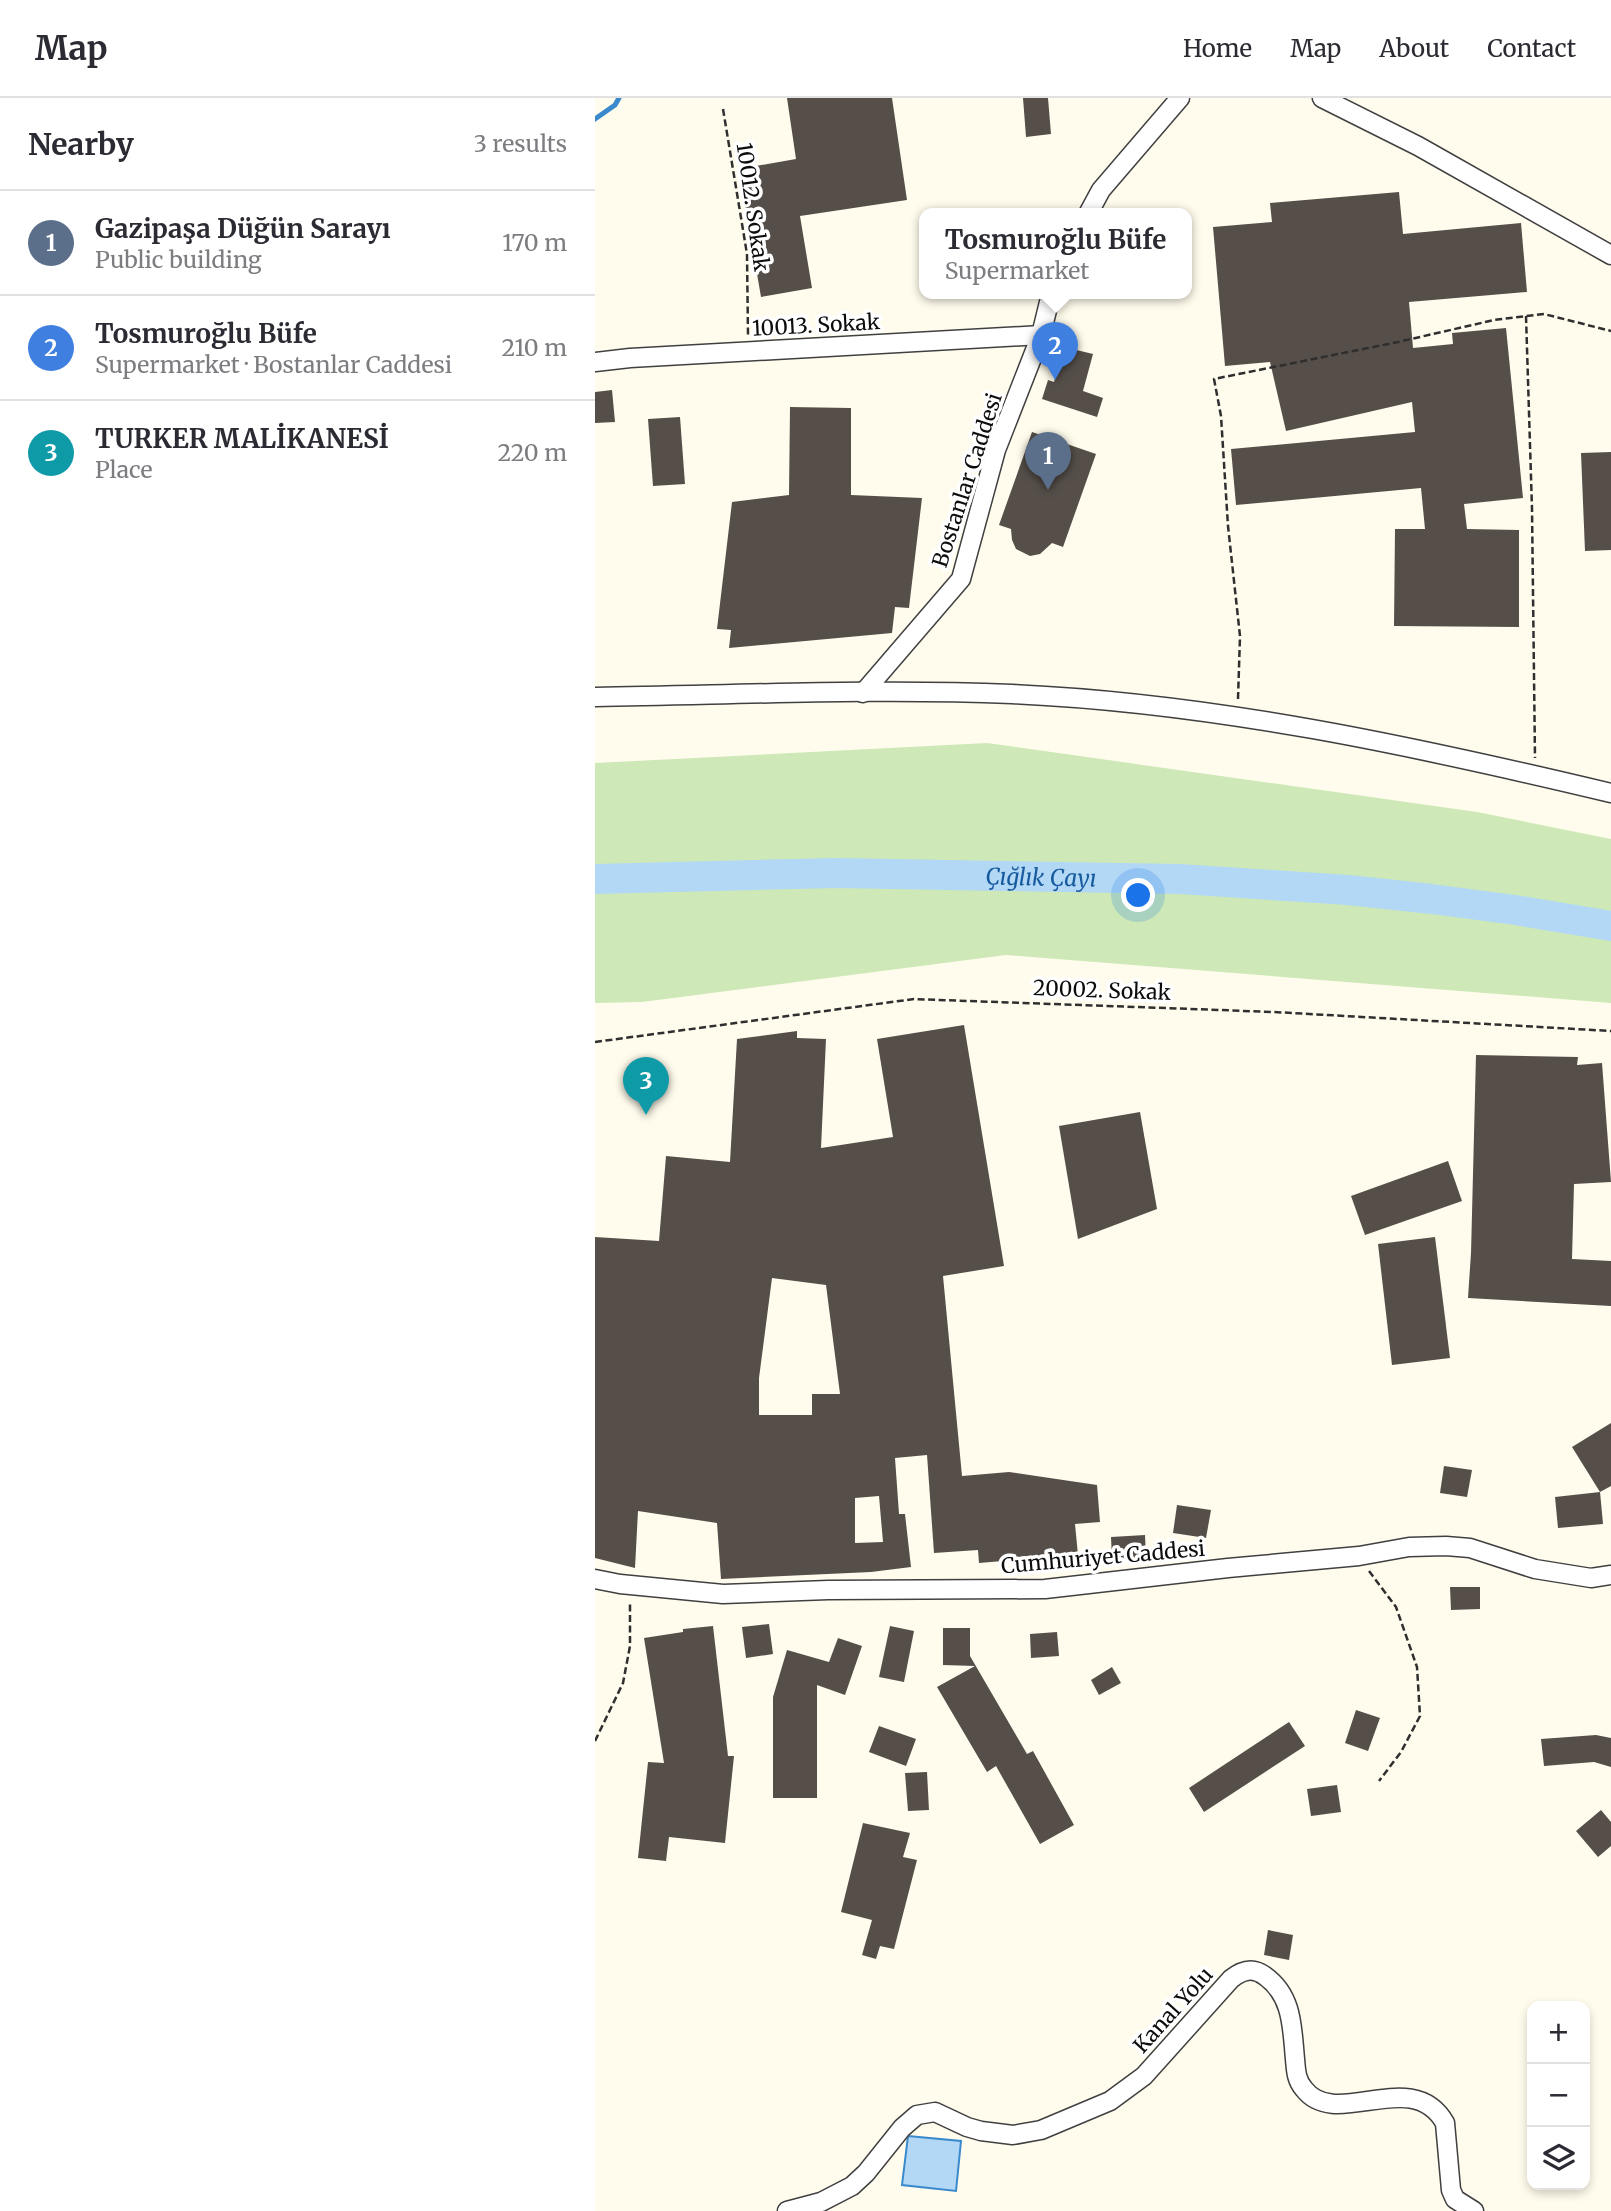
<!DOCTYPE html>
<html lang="en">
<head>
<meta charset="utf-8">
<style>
  body { margin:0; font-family:Merriweather,serif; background:#f7f7f7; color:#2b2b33 }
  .controls { position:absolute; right:21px; bottom:21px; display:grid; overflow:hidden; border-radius:14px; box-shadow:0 4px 10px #0003 }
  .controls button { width:63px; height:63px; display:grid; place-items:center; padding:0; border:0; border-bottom:2px solid #e1e1e2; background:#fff; color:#2b2b33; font:35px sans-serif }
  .you { position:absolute; left:544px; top:798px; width:24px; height:24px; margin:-18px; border:5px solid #fff; border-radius:50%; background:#1a73e8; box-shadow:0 0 0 10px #1a73e833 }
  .badge { display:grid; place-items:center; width:46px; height:46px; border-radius:50%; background:#0b8043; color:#fff; font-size:23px; font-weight:700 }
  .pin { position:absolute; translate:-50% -58px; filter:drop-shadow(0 2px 4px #0008) }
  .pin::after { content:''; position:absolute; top:37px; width:24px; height:21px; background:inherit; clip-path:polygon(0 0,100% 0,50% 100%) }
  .popup { position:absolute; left:324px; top:110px; width:273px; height:91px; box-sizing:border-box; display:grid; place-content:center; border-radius:14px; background:#fff; filter:drop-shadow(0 2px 5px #0005); font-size:23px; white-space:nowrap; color:#7c7c81 }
  .popup b { font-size:26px; color:#2b2b33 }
  .popup::after { content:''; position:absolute; left:50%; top:100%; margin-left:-14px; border:14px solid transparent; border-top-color:#fff }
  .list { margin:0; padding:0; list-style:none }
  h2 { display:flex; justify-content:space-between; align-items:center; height:91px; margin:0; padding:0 28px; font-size:30px }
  h2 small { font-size:23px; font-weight:400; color:#7c7c81 }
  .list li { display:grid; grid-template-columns:46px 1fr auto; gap:21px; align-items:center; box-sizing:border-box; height:105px; padding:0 28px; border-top:2px solid #e1e1e2 }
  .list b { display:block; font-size:26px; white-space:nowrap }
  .list p { margin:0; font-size:23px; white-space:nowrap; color:#7c7c81 }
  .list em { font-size:23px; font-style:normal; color:#7c7c81 }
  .icon { flex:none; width:38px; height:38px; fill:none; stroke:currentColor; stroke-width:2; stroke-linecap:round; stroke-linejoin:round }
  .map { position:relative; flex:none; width:1016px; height:2113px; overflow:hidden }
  header { display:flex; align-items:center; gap:42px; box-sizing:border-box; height:98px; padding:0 35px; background:#fff; border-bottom:2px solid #e1e1e2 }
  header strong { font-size:33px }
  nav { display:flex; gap:38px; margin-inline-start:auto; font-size:24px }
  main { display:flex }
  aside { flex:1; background:#fff }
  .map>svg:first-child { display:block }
  .green { fill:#cee9b7 }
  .water { fill:#b2d8f6; stroke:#3989cc; stroke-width:2 }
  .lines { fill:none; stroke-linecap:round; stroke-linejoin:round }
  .stream { stroke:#3989cc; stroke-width:5 }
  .river { stroke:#b2d8f6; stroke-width:30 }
  .building { fill:#564f49; fill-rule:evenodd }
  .minor-casing { stroke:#404040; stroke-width:21 }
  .path { stroke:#2f2f2f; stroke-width:2.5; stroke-dasharray:7 3.5; stroke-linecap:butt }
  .minor { stroke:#fff; stroke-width:18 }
  .labels { text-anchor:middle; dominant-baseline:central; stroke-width:7; stroke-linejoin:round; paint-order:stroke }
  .street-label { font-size:21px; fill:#0d0d0d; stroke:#fff }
  .water-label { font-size:23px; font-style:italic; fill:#175b9e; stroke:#fff }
</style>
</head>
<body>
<header>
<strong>Map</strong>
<nav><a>Home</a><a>Map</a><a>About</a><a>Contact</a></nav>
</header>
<main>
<aside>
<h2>Nearby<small>3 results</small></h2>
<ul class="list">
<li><span class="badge" style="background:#5c6f8a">1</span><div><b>Gazipaşa Düğün Sarayı</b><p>Public building</p></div><em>170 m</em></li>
<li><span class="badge" style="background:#3f7fe0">2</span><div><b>Tosmuroğlu Büfe</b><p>Supermarket · Bostanlar Caddesi</p></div><em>210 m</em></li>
<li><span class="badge" style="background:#0f9aa8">3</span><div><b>TURKER MALİKANESİ</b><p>Place</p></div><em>220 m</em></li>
</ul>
</aside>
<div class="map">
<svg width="1016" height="2113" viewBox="0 0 1016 2113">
  <rect width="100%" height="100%" fill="#fffced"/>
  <!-- green -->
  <polygon class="green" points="392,645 882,714 1016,741 1016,905 411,857 47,904 0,905 0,665"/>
  <!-- water -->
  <polygon class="water" points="313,2038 366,2043 361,2093 307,2087"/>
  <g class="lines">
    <!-- stream -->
    <polyline class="stream" points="0,21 20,7 24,0"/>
    <!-- river -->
    <path class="river" id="s1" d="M0,781L242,775L585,781L753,792L837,801L920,812L1016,828"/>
  </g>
  <!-- building -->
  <g class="building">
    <polygon points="192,0 297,0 312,102 205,118 217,190 166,199 144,71 201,61"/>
    <polygon points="428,0 453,0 456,36 431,39"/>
    <polygon points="804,94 808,136 926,125 932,194 814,204 818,250 858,246 857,235 911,230 928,400 869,406 872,431 924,432 924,529 799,528 800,431 830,431 826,390 641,407 636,351 820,334 817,304 691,333 675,264 630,268 618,129 677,124 675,105"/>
    <polygon points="469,249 498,256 488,293 508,300 502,319 447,301 453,282 459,284"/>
    <polygon points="17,292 20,324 0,325 0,294"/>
    <polygon points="195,309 256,310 256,397 327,400 314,510 300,509 297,535 134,550 136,532 122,531 137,404 194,397"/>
    <polygon points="85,319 90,386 58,388 53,321"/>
    <polygon points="437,334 501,356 468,449 457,445 445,456 435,458 421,451 417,442 416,431 404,427"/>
    <polygon points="1016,354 1016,452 990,453 986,355"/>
    <path d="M369,927L409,1168L348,1178L367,1378L414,1374L502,1387L505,1424L480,1426L483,1457L384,1465L383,1452L339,1455L332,1357L300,1360L304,1416H310L316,1469L276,1474L126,1481L122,1425L43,1413L40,1470L0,1460V1139L64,1143L71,1058L135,1064L142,941L202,933V940L231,941L226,1050L298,1039L282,941ZM177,1180L231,1187L245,1296H217V1317H164V1280ZM284,1398L288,1444L260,1445V1400Z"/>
    <polygon points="881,957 983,959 982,967 1007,965 1016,1084 979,1086 977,1161 1016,1163 1016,1208 873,1200 876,1155"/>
    <polygon points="545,1014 562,1111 483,1141 464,1028"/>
    <polygon points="853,1063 867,1103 770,1137 756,1098"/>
    <polygon points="840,1139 855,1260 797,1267 783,1146"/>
    <polygon points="1016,1325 1016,1388 1005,1394 977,1349"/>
    <polygon points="849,1368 877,1372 872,1399 845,1395"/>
    <polygon points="1005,1394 1008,1426 963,1430 960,1399"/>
    <polygon points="582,1407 616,1412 611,1440 578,1435"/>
    <polygon points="550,1437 551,1460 517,1461 516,1439"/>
    <polygon points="855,1489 885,1489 885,1511 856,1512"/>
    <polygon points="174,1526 178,1556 151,1560 147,1529"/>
    <polygon points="118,1528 133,1658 139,1658 130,1745 74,1739 71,1763 43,1760 53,1664 69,1665 49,1540 88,1534 88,1531"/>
    <polygon points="295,1528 319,1533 309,1584 284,1579"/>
    <polygon points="348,1530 375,1530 375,1558 432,1656 438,1653 479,1727 445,1746 401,1668 392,1674 342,1589 380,1568 348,1567"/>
    <polygon points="462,1534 464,1558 436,1560 435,1536"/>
    <polygon points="243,1540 267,1548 250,1597 222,1587 222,1700 178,1700 178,1599 192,1552 234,1564"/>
    <polygon points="517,1569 526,1585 504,1597 496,1582"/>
    <polygon points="761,1612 785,1620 773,1653 750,1645"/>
    <polygon points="694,1624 710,1648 609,1714 594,1690"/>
    <polygon points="284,1628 321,1641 311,1668 274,1654"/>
    <polygon points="1001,1637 1016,1640 1016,1669 999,1664 949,1668 946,1641"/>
    <polygon points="332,1674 334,1712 313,1713 310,1675"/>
    <polygon points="742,1687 746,1714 716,1718 712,1691"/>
    <polygon points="1006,1712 1016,1724 1016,1748 1003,1759 981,1733"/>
    <polygon points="268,1725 315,1735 308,1759 322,1762 299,1851 285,1848 281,1861 267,1857 277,1822 246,1814"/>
    <polygon points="673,1832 698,1837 694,1862 669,1857"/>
  </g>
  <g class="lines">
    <defs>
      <g id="minor">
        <polyline points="727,0 823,48 1016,157"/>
        <polyline points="493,116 506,92 585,0"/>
        <polyline points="0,264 35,260 446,237"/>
        <polyline points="268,595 366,481 401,352 446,237 456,196"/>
        <path d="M0,599C139,597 279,590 417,596C620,605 819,648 1016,695"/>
        <polyline points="0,1481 25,1486 128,1496 233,1492 450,1491 633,1470 764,1458 814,1449 851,1448 875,1450 940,1471 996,1480 1016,1477"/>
        <path d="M192,2113L226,2104L257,2088L271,2075L307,2030L322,2017L340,2014L372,2029L386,2033L418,2037L446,2032L515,2003L549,1978L636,1881C647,1872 658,1869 670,1878C698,1898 697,1930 700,1961C701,1972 701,1982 709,1991C741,2033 817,1967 850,2025L856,2092L860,2101L879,2113"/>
      </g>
    </defs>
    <!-- minor casing -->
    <use href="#minor" class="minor-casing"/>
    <!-- path -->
    <g class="path">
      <polyline points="128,11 152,156 153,237"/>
      <polyline points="931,218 937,411 940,660"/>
      <polyline points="643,601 645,538 633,428 626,318 619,281 803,244 899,222 949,216 1016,233"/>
      <polyline points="0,944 319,901 679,914 1016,933"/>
      <polyline points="774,1473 801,1509 822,1569 825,1618 806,1654 784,1683"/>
      <polyline points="0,1643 28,1585 35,1548 35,1503"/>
    </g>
    <!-- minor -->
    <use href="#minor" class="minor"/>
  </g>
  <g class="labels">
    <!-- street labels -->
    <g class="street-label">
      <text transform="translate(158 109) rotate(82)">10012. Sokak</text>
      <text transform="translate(221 227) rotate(-3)">10013. Sokak</text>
      <text transform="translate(372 382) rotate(-72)">Bostanlar Caddesi</text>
      <text transform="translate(507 892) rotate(2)">20002. Sokak</text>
      <text transform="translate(508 1459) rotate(-5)">Cumhuriyet Caddesi</text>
      <text transform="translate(578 1912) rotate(-48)">Kanal Yolu</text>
    </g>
    <!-- water labels -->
    <g class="water-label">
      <text stroke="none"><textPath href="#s1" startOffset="446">Çığlık Çayı</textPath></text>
    </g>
  </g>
</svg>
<div class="controls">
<button>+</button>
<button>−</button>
<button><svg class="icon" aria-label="layers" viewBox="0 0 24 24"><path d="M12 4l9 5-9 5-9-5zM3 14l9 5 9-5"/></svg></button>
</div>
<div class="you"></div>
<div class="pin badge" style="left:453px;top:392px;background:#5c6f8a">1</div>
<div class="pin badge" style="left:460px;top:282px;background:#3f7fe0">2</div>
<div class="popup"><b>Tosmuroğlu Büfe</b>Supermarket</div>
<div class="pin badge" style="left:51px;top:1017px;background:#0f9aa8">3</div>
</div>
</main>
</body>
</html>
